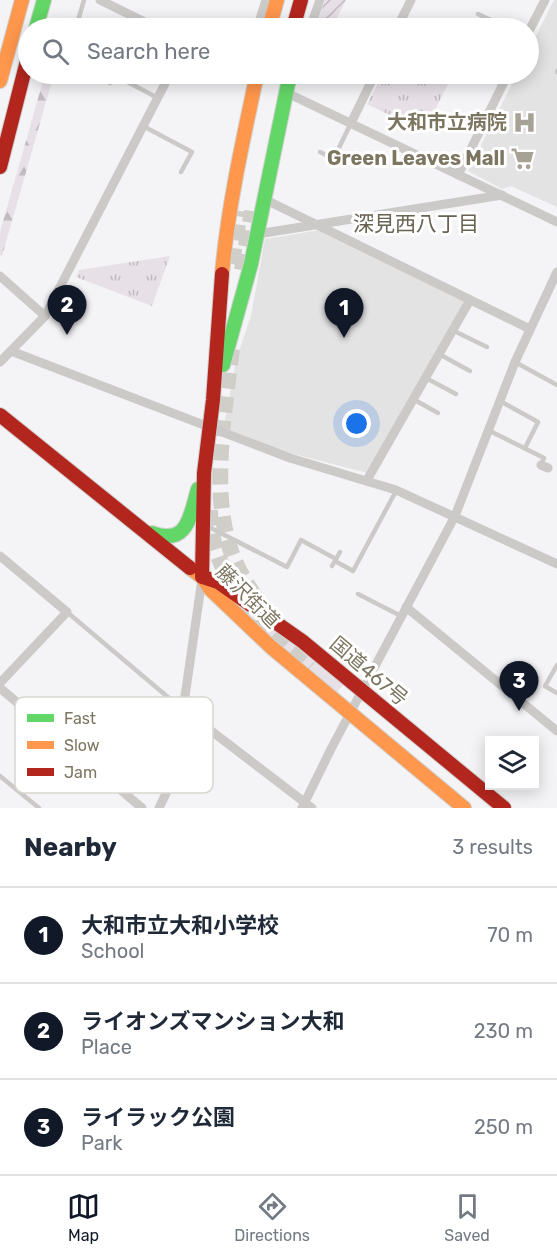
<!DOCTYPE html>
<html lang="en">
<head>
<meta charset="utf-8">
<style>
  body { margin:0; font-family:Rubik,"Noto Sans JP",sans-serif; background:#f6f6f7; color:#1f2937 }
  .controls { position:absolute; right:18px; bottom:18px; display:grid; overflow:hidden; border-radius:0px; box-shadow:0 3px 15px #0003 }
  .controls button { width:54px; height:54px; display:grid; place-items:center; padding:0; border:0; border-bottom:2px solid #e0e1e3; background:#fff; color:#1f2937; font:30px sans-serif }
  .you { position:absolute; left:357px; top:424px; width:21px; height:21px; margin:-15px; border:4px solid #fff; border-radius:50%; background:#1a73e8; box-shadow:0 0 0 9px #1a73e833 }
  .badge { display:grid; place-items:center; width:39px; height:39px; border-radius:50%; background:#111827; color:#fff; font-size:20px; font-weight:700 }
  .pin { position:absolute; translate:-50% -50px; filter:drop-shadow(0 2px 3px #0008) }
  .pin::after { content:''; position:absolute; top:32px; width:21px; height:18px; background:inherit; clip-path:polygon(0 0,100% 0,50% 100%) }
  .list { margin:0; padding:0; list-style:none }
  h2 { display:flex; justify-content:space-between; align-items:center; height:78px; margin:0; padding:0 24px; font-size:26px }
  h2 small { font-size:20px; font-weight:400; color:#747a83 }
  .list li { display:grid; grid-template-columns:39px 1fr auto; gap:18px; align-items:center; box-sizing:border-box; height:96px; padding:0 24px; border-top:2px solid #e0e1e3 }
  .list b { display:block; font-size:22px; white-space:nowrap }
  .list p { margin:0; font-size:20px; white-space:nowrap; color:#747a83 }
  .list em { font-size:20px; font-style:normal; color:#747a83 }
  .icon { flex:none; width:33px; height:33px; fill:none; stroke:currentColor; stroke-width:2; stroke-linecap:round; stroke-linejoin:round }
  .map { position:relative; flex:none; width:557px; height:808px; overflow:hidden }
  .search { position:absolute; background:#fff; box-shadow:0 3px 15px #0003; left:18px; right:18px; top:18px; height:66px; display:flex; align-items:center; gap:15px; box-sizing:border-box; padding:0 21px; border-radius:33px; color:#747a83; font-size:22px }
  .sheet { height:366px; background:#fff }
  nav { display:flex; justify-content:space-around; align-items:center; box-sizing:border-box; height:84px; border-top:2px solid #e0e1e3; background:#fff; font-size:16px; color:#747a83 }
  nav a { display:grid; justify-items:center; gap:3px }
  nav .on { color:#111827 }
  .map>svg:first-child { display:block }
  .built { fill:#e4e3e3 }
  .grass { fill:url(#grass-tufts) }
  .forest { fill:url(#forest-firs) }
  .garden { fill:url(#garden-furrows) }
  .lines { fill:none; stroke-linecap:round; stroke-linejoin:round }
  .highway-tunnel { stroke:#d0cec9; stroke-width:16; stroke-dasharray:16 8; stroke-linecap:butt }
  .fast-casing { stroke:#d1d0d0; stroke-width:16 }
  .slow-casing { stroke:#d1d0d0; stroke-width:16 }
  .jam-casing { stroke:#d1d0d0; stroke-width:16 }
  .lane { stroke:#cbcac9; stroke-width:4.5 }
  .street { stroke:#cbcac9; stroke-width:9 }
  .fast { stroke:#63d668; stroke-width:14 }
  .slow { stroke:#ff974d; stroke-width:14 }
  .jam { stroke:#b3261e; stroke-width:14 }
  .labels { text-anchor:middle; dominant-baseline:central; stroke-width:6; stroke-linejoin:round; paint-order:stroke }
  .poi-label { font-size:20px; font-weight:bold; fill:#7c7661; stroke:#fff; text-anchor:end }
  .street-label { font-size:20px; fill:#7c7661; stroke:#fff }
  .neighbourhood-label { font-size:21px; fill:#686353; stroke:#fff }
  .key { fill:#fff; stroke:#d8d6d0; stroke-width:1.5 }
  .key-label { font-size:16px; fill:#7c7661 }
</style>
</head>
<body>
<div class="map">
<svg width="557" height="808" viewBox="0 0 557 808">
  <defs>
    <pattern id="grass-tufts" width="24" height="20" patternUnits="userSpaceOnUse" patternTransform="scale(1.5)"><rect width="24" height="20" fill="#e7e1e7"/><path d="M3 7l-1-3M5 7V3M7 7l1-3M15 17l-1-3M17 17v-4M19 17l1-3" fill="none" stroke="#c0bbbf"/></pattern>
    <pattern id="forest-firs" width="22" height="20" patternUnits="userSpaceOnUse" patternTransform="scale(1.5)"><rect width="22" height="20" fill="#e7e1e7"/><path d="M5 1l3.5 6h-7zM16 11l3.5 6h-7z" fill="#c0bbbf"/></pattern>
    <pattern id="garden-furrows" width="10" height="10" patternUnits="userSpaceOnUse" patternTransform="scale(1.5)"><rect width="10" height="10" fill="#e7e1e7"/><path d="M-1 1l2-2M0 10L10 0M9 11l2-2" fill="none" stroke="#c0bbbf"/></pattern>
  </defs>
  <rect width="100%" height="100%" fill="#f4f3f5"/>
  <!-- built -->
  <g class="built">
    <polygon points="554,0 557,0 557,207 511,186 502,189 468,171 517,74 528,74 529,50"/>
    <polygon points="320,230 464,300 465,303 368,473 286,452 226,429 224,426 236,360 251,316 265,239"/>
  </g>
  <!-- grass -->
  <g class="grass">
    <polygon points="383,74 430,74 449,82 424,132 367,104"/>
    <polygon points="170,256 152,306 76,277 79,270"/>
    <polygon points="214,583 253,610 343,685 333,697"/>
  </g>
  <!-- forest -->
  <polygon class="forest" points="45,74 54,74 2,256 0,255 0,232"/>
  <!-- garden -->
  <polygon class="garden" points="325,0 346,0 332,28 316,28"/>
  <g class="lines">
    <!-- highway-tunnel -->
    <g class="highway-tunnel">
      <polyline points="232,264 240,211"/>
      <polyline points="242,270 252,211"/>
      <path d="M232,349C225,408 211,488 229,545C237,572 253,594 269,616"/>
      <path d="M210,510C210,579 262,626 309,669"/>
    </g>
    <defs>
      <g id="fast">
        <polyline points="36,28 44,0"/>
        <polyline points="223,365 251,264 290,74"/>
        <path d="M152,533C188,546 190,516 198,489"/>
      </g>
      <g id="slow">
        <polyline points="269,28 277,0"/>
        <polyline points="0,81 22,0"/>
        <path d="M222,274C228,206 243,140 257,74"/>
        <polyline points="190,568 202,577 211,590 271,647 464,808"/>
      </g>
      <g id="jam">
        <polyline points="293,28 301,0"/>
        <polyline points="0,167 28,57"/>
        <polyline points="0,415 190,568"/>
        <polyline points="202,577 204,473 213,400 222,274"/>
        <polyline points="203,577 218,582 302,641 504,808"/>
      </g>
    </defs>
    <!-- fast casing -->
    <use href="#fast" class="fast-casing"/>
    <!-- slow casing -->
    <use href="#slow" class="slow-casing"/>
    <!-- jam casing -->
    <use href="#jam" class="jam-casing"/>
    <!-- lane -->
    <g class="lane">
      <polyline points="84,0 77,24 86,28"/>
      <polyline points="478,14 508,28"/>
      <polyline points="133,28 138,19"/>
      <polyline points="557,71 557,72"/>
      <polyline points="114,75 158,98"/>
      <polyline points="110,83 115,74"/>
      <polyline points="143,126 192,152 181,172"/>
      <polyline points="320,152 347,165"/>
      <polyline points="334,158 351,123"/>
      <polyline points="452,330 487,347"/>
      <polyline points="439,354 470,371"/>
      <polyline points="515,362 557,385"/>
      <polyline points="426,378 456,394"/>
      <polyline points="413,399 438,413"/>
      <polyline points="500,401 538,422 525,448"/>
      <polyline points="488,430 544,458 541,464"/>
      <polyline points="207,526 287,567 301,540 336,559"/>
      <polyline points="335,561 353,571 396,491"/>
      <polyline points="332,566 340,552"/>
      <polyline points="358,594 401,616"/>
      <polyline points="67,612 182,709"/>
      <polyline points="557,665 545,686 557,693"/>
      <polyline points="0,776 39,808"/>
    </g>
    <!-- street -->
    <g class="street">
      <polyline points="100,0 157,28"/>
      <polyline points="262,28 259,22 266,0"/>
      <polyline points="310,28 320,0"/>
      <polyline points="397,28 411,0"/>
      <polyline points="528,33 545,0"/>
      <polyline points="285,92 557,222"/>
      <polyline points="351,123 375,74"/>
      <polyline points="458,175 508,74"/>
      <polyline points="264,199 530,329"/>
      <polyline points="264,233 502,195"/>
      <polyline points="0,276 45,316"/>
      <polyline points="11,351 290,458 396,490 557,564"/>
      <polyline points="0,362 45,316 170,74"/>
      <polyline points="541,465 548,468"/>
      <polyline points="367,480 470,300"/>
      <polyline points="0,556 67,612 0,683"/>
      <polyline points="406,607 557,731"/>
      <polyline points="0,688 142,808"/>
      <polyline points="184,710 312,808"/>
      <polyline points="159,808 173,779 202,579"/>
      <polyline points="302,808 332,747 455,516 515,362 557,272"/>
    </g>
    <!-- fast -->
    <use href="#fast" class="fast"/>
    <!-- slow -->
    <use href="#slow" class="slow"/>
    <!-- jam -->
    <use href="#jam" class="jam"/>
  </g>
  <!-- icons -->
  <defs>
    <symbol id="hospital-bare" viewBox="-9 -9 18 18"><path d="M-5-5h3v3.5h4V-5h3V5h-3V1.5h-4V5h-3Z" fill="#a6a295" stroke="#fff" stroke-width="2.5" paint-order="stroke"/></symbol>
    <symbol id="supermarket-bare" viewBox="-9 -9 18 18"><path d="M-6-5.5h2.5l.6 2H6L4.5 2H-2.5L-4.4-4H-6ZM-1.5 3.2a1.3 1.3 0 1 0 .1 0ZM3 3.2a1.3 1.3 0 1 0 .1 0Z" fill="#a6a295" stroke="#fff" stroke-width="2.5" paint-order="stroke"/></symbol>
  </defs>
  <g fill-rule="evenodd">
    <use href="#hospital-bare" x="508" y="106" width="33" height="33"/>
    <use href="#supermarket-bare" x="506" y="142" width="33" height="33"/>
  </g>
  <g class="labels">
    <!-- poi labels -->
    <g class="poi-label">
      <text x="507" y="122">大和市立病院</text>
      <text x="505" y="158">Green Leaves Mall</text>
    </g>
    <!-- street labels -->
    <g class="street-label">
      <text transform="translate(248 596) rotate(45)">藤沢街道</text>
      <text transform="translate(369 671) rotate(40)">国道467号</text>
    </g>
    <!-- neighbourhood labels -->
    <g class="neighbourhood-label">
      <text x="416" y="223">深見西八丁目</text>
    </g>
  </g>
  <!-- legend -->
  <rect x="15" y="697" width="198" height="96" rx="9" class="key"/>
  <rect x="27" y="714" width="27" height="8" fill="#63d668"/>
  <rect x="27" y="741" width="27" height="8" fill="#ff974d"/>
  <rect x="27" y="768" width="27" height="8" fill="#b3261e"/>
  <g class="key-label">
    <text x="64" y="724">Fast</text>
    <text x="64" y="751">Slow</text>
    <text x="64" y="778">Jam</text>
  </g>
</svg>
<div class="controls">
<button><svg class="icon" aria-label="layers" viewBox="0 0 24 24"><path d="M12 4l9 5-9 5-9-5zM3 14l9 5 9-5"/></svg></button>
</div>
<div class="you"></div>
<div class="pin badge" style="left:344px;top:338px">1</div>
<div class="pin badge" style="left:67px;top:335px">2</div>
<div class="pin badge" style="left:519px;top:711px">3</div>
<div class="search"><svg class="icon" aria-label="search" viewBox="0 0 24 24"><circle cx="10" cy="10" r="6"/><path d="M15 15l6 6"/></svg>Search here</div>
</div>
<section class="sheet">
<h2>Nearby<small>3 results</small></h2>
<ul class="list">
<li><span class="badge">1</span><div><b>大和市立大和小学校</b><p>School</p></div><em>70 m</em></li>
<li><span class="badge">2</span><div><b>ライオンズマンション大和</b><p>Place</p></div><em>230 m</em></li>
<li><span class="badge">3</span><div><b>ライラック公園</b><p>Park</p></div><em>250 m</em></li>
</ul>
</section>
<nav>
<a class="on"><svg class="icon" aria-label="map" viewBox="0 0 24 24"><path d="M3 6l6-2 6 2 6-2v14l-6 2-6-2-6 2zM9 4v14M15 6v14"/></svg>Map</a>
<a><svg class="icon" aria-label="directions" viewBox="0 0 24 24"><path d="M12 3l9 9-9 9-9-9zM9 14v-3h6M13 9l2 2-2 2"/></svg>Directions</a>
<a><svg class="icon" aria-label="saved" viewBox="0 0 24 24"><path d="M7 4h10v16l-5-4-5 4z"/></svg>Saved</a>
</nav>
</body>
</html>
